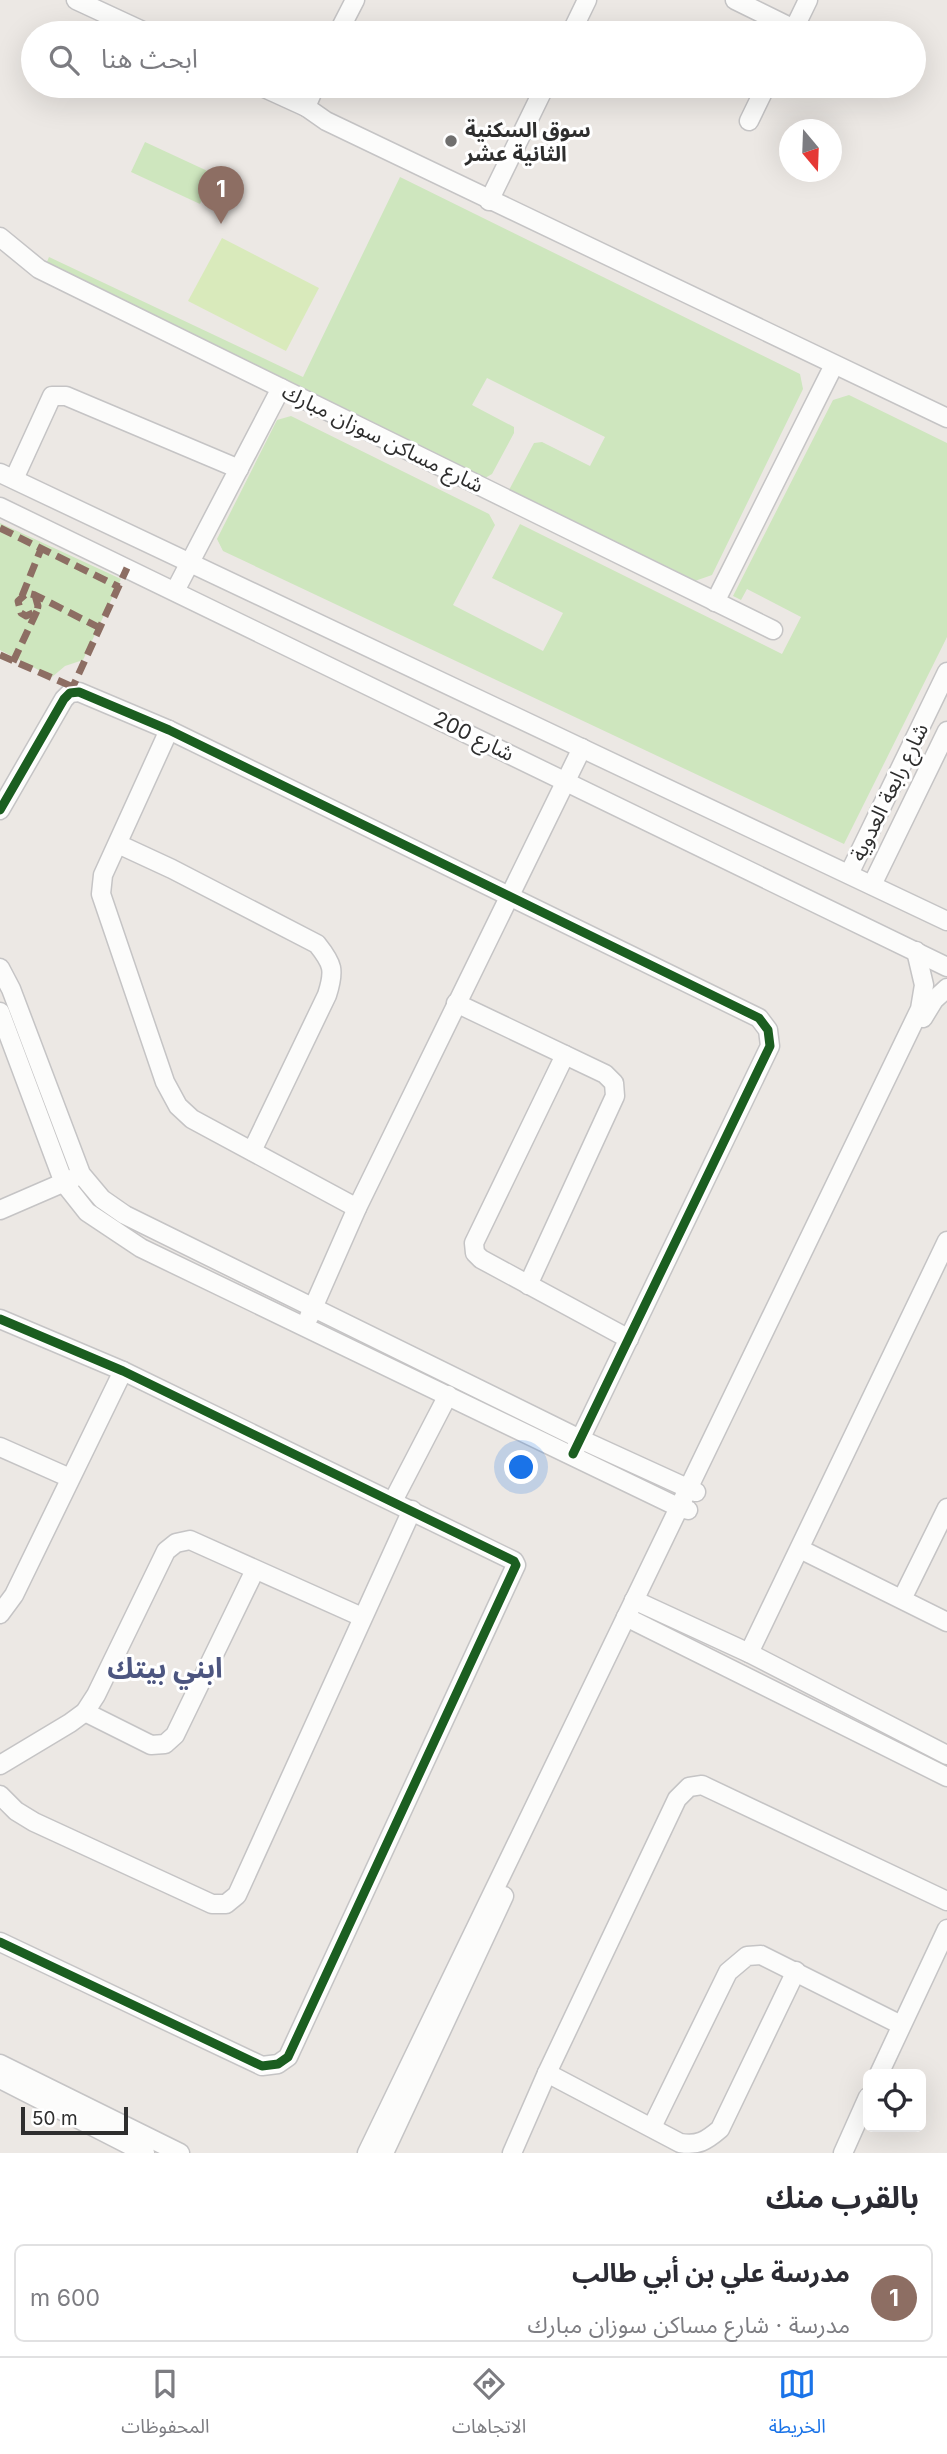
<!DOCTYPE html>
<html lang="ar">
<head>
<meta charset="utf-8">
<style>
  body { margin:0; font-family:Inter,"Noto Sans Arabic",sans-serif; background:#f2f2f3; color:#2b2b33; direction:rtl }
  .controls { position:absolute; right:21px; bottom:21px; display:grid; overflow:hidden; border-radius:10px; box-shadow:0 7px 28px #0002 }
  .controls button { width:63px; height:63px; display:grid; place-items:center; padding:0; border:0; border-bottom:2px solid #e1e1e2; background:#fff; color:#2b2b33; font:35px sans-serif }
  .compass { position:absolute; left:779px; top:119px; width:63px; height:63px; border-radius:50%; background:#fff; box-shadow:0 7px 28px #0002; rotate:161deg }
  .scale { position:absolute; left:21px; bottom:18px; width:107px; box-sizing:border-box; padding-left:7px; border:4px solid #2e2e2e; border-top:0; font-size:19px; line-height:24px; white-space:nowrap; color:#2e2e2e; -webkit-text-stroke:5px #fff; paint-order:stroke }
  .you { position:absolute; left:522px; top:1468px; width:24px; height:24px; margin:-18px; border:5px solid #fff; border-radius:50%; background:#1a73e8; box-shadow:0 0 0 10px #1a73e833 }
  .badge { display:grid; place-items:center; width:46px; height:46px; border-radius:50%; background:#1a73e8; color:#fff; font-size:23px; font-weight:700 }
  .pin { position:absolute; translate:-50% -58px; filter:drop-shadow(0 2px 4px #0008) }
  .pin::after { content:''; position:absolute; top:37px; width:24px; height:21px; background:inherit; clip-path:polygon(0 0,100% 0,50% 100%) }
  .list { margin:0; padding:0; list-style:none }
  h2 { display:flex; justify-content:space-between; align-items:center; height:91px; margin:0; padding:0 28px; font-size:30px }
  h2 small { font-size:23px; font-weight:400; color:#7c7c81 }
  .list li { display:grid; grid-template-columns:46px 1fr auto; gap:21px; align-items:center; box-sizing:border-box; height:98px; margin:0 14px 14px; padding:0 14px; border:2px solid #e1e1e2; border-radius:10px }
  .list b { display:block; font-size:26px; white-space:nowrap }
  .list p { margin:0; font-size:23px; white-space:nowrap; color:#7c7c81 }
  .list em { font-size:23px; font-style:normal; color:#7c7c81 }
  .icon { flex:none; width:38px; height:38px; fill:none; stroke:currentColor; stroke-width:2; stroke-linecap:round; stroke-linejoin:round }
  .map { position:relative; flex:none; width:947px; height:2153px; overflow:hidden; direction:ltr }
  .search { position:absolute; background:#fff; box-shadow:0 7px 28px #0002; left:21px; right:21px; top:21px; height:77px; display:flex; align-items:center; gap:18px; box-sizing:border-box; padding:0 24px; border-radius:38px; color:#7c7c81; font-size:26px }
  .sheet { height:203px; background:#fff }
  nav { display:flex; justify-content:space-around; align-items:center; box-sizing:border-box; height:98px; border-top:2px solid #e1e1e2; background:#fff; font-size:19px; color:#7c7c81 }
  nav a { display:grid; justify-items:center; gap:4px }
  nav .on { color:#1a73e8 }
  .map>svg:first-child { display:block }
  .green { fill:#cee6be }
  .pitch { fill:#d9eabb }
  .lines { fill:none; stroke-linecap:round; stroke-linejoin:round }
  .minor-casing { stroke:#c5c4c5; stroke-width:21 }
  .minor { stroke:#fcfcfb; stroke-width:18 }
  .quiet { stroke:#8d6e63; stroke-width:7; stroke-dasharray:14 7; stroke-linecap:butt }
  .cycleway-casing { stroke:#fff; stroke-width:13 }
  .cycleway { stroke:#1b5e20; stroke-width:9 }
  .poi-dot { fill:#706f6e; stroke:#fff; stroke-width:2.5 }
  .labels { text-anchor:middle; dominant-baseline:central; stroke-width:6; stroke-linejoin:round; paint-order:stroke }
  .poi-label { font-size:21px; font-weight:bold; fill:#2e2e2e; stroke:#fff; text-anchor:start }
  .street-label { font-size:21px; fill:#2e2e2e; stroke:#fff }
  .district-label { font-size:28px; font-weight:bold; fill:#4d5680; stroke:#fff }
</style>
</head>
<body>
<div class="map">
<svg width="947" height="2153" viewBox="0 0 947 2153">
  <rect width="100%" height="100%" fill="#ece8e4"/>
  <!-- green -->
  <g class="green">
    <polygon points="145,142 214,174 200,204 131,172"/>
    <polygon points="400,177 800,374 803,389 712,575 692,582 509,490 534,443 542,442 590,466 605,437 487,378 472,405 514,427 514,433 492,474 485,478 44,269 49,257 303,377"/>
    <polygon points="849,395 947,443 947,637 844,844 223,551 217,539 277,420 291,416 489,514 495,525 453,605 543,651 563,613 492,578 520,524 782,654 801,617 747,589 741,600 733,596 833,400"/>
    <polygon points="0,523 121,579 83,660 65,666 52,677 0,650"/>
  </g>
  <!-- pitch -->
  <polygon class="pitch" points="222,238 319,288 286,351 188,301"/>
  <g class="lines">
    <defs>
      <g id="minor">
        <polyline points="76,0 147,33"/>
        <polyline points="735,0 794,29"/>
        <polyline points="338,33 355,0"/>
        <polyline points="571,33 587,0"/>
        <polyline points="792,33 808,0"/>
        <polyline points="260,86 306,107"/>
        <polyline points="315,86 306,107 326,121 947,418"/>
        <polyline points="749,121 766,86"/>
        <polyline points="489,201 545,86"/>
        <polyline points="0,237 39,269 773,630"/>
        <polyline points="0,473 947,921"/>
        <polyline points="14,479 52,396 66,396 239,469"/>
        <polyline points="0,507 947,967"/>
        <polyline points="175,591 281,388"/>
        <polyline points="715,602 834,365"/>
        <polyline points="169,730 103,875 101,894 165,1082 178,1106 192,1119 357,1208"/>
        <polyline points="0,810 64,699 70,693 79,692 169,730 759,1018 768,1030 770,1046 573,1454"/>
        <path d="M118,844L172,869L317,944C333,964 335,970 327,995L252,1151"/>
        <polyline points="849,874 947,672"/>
        <polyline points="872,885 947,731"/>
        <polyline points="0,968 11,989 81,1174 102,1199 125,1215 580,1439 696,1492"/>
        <polyline points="456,1003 605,1074 614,1083 615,1096 528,1285"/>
        <polyline points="0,1012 64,1183 87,1212 141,1248 678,1507 688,1510"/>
        <polyline points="923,1018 934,1000 947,988"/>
        <polyline points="565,1055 474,1243 475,1253 481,1259 629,1339"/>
        <polyline points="0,1210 74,1178"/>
        <polyline points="309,1317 357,1208 582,748"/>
        <polyline points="0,1319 123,1371 514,1561 516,1565 288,2057 278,2064 262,2066 0,1942"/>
        <polyline points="0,1447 70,1478"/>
        <polyline points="393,1501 448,1395"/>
        <polyline points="800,1549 947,1622"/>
        <polyline points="902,1599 947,1508"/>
        <polyline points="634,1600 749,1653 947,1755"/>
        <polyline points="0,1614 14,1595 123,1371"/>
        <polyline points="626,1617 947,1777"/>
        <polyline points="749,1653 947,1241"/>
        <polyline points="85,1712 151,1745 165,1744 175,1735 255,1570"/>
        <polyline points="0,1765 70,1723 85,1712 96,1695 166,1551 176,1543 190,1540 362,1617"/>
        <polyline points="0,1795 16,1811 34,1822 212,1904 226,1904 237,1895 412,1510"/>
        <polyline points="0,2064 180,2153"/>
        <path d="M547,2073L680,2143C698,2146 706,2141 720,2129L796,1971"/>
        <polyline points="879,2074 947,1929"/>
        <polyline points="0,2079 145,2153"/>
        <polyline points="652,2127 728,1972 747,1956 761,1955 901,2025"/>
        <polyline points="367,2153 920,1009 924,985 916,951"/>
        <polyline points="384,2153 504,1896"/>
        <polyline points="512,2153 547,2073 677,1799 689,1787 702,1785 947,1901"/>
        <polyline points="843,2153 868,2097"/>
      </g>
    </defs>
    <!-- minor casing -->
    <use href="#minor" class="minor-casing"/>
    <!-- minor -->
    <use href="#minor" class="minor"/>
    <!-- quiet -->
    <g class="quiet">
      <polyline points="0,528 119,587"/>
      <polyline points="35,595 38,606 37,611 26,616 21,613 18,601 27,593 35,595 100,628"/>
      <polyline points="22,596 41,549"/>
      <polyline points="0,655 73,687"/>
      <polyline points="13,662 37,611"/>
      <polyline points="70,693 127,568"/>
    </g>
    <defs>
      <g id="cycleway">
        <polyline points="0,810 64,699 70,693 79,692 169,730 759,1018 768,1030 770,1046 573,1454"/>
        <polyline points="0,1319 123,1371 514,1561 516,1565 288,2057 278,2064 262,2066 0,1942"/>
      </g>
    </defs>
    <!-- cycleway casing -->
    <use href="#cycleway" class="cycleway-casing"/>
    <!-- cycleway -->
    <use href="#cycleway" class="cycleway"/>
  </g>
  <!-- markers -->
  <circle class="poi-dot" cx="451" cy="141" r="7"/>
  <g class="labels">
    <!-- poi labels -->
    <g class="poi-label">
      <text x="465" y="129">سوق السكنية<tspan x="465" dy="24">الثانية عشر</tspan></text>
    </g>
    <!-- street labels -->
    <g class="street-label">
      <text transform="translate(383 438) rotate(26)">شارع مساكن سوزان مبارك</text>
      <text transform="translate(474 736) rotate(26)">شارع 200</text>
      <text transform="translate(889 792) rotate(-64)">شارع رابعة العدوية</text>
    </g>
    <!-- district labels -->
    <g class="district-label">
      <text x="165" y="1668">ابني بيتك</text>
    </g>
  </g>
</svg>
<div class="controls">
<button><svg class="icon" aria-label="locate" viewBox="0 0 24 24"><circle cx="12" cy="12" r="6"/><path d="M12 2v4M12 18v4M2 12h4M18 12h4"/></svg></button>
</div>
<svg class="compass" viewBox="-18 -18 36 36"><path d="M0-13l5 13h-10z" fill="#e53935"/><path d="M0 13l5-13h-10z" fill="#7c7c81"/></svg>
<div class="scale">50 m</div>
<div class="you"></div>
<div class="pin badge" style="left:221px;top:224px;background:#8d6e63">1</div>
<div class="search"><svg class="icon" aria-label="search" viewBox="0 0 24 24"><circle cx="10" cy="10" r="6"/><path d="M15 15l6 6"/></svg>ابحث هنا</div>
</div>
<section class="sheet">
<h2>بالقرب منك<small></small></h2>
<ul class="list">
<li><span class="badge" style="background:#8d6e63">1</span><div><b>مدرسة علي بن أبي طالب</b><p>مدرسة · شارع مساكن سوزان مبارك</p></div><em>600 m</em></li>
</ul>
</section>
<nav>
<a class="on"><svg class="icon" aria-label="map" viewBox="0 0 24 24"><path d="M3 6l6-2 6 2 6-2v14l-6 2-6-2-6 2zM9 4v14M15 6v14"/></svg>الخريطة</a>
<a><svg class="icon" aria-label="directions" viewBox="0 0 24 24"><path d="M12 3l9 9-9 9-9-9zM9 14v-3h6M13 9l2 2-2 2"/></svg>الاتجاهات</a>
<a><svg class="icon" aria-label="saved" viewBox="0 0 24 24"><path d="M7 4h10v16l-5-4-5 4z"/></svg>المحفوظات</a>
</nav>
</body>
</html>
